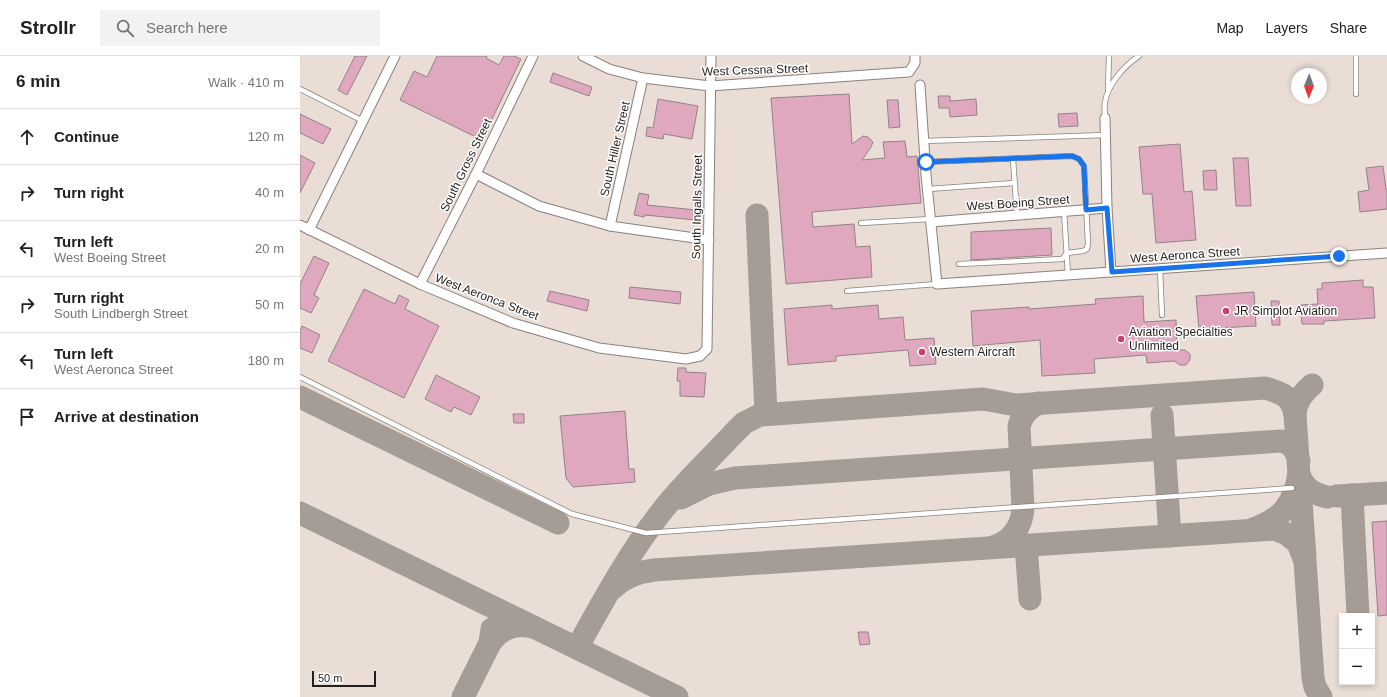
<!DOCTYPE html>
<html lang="en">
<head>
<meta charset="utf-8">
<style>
  body { margin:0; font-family:Helvetica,sans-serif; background:#f2f2f2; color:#202124 }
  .controls { position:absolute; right:12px; bottom:12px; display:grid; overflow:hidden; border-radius:0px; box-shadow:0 2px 6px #0003 }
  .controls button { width:36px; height:36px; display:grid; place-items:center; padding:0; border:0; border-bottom:1px solid #e0e0e0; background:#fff; color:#202124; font:20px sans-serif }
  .compass { position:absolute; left:991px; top:12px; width:36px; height:36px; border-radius:50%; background:#fff; box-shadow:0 2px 6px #0003; rotate:181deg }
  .scale { position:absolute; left:12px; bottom:10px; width:64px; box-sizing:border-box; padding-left:4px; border:2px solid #221e1b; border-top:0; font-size:11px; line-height:14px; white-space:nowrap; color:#221e1b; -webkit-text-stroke:3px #fff; paint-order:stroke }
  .stop { position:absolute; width:12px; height:12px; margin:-9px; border:3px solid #1a73e8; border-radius:50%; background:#fff }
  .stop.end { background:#1a73e8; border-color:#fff; box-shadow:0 1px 4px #0008 }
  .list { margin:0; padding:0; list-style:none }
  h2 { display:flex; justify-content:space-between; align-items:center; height:52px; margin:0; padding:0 16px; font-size:17px }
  h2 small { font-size:13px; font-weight:400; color:#757577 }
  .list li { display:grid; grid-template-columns:26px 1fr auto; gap:12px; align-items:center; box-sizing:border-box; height:56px; padding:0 16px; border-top:1px solid #e0e0e0 }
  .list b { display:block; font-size:15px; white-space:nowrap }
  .list p { margin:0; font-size:13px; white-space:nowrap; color:#757577 }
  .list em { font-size:13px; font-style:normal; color:#757577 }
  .icon { flex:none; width:22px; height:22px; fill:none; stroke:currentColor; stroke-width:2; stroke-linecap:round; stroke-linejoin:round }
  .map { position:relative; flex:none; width:1087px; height:641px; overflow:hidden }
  header { display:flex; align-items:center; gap:24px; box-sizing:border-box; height:56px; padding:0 20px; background:#fff; border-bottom:1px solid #e0e0e0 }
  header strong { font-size:19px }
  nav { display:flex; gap:22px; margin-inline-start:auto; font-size:14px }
  .search { width:280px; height:36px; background:#f2f2f2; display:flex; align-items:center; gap:10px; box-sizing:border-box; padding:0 14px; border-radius:0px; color:#757577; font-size:15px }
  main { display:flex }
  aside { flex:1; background:#fff }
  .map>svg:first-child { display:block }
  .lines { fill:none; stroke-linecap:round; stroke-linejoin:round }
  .taxiway { stroke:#a59c96; stroke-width:23 }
  .building { fill:#e0a8bf; stroke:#918489 }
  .lane-casing { stroke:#8c817b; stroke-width:6 }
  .street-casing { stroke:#8c817b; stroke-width:11 }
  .lane { stroke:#fff; stroke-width:4.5 }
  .street { stroke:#fff; stroke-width:9 }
  .route { stroke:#1a73e8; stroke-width:5 }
  .poi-dot { fill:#cb3e6c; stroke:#fff; stroke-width:1.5 }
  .labels { text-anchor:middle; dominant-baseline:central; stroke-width:3; stroke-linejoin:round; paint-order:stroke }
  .street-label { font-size:12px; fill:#221e1b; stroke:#fff }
  .poi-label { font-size:12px; fill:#221e1b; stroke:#fff; text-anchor:start }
</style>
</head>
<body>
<header>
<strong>Strollr</strong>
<div class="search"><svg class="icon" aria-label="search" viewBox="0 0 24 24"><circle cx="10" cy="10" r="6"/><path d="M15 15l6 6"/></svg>Search here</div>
<nav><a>Map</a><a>Layers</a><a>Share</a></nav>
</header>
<main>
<aside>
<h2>6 min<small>Walk · 410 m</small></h2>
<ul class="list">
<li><svg class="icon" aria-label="ahead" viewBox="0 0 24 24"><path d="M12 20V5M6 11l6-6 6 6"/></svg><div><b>Continue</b></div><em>120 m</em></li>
<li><svg class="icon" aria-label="right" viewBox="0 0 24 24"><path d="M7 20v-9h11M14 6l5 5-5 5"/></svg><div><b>Turn right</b></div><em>40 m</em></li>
<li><svg class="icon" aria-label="left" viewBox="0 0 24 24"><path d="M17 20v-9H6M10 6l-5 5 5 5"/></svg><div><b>Turn left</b><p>West Boeing Street</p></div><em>20 m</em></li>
<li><svg class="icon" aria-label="right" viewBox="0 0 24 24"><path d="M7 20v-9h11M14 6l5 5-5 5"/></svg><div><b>Turn right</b><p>South Lindbergh Street</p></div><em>50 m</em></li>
<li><svg class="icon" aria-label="left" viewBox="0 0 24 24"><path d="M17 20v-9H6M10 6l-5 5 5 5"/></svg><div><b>Turn left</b><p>West Aeronca Street</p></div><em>180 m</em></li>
<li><svg class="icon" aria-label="arrive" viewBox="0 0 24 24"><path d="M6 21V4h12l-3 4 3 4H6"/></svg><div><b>Arrive at destination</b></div></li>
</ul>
</aside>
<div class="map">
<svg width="1087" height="641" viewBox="0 0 1087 641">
  <rect width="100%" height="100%" fill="#e9ddd5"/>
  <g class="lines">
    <!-- taxiway -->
    <g class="taxiway">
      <polyline points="457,159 466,358"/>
      <polyline points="0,341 258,467"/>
      <polyline points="862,359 870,480"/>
      <path d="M995,359C996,345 1002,338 1012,329"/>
      <polyline points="1052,439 1058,560"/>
      <polyline points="1037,440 1087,437"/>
      <path d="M381,442L409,428L435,422L981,385C992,387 996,395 999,405"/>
      <polyline points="0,457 377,641"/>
      <path d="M953,473C982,463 994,448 999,418L1005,501"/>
      <polyline points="726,489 730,543"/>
      <path d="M693,491C711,486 722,471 723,452L719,370C722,359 728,352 739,347"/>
      <path d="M313,532C324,521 339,516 354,514L974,473L987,478L998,487L1005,505L1013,622L1015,631L1021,641"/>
      <path d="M190,587C201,572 215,567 233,571"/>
      <path d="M277,592C303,545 329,497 362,455C383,428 409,404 432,379L444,367L460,359L683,343L716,349L965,332C982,337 992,340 995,359L999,418C1004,432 1013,438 1027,441"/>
      <polyline points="163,641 190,587 192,573"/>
    </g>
  </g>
  <!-- building -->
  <g class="building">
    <polygon points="55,0 67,0 47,39 38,34"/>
    <polygon points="137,0 187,0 186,2 199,9 204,0 214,0 221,3 182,84 100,44 114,15 127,21"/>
    <polygon points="253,17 292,31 289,40 250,26"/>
    <polygon points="549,38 552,88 563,80 568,81 573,86 571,91 562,104 585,102 583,86 605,85 607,101 617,100 621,147 512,156 513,171 554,168 556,191 570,190 572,221 486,228 471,42"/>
    <polygon points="638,40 650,40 650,45 676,43 677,59 650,61 649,52 639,52"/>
    <polygon points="358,43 398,50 392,83 364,78 363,83 346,80 347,71 353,72"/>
    <polygon points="587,44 598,44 600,71 589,72"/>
    <polygon points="777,57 778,70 759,71 758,58"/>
    <polygon points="0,58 31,73 23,88 0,77"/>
    <polygon points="880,88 884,136 892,135 896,184 856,187 852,138 843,138 839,91"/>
    <polygon points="0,99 15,107 0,137"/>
    <polygon points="933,102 948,102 951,150 936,150"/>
    <polygon points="1083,110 1086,133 1087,133 1087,153 1060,156 1058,136 1069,134 1066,112"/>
    <polygon points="916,114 917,134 904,134 903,115"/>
    <polygon points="339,137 349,139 347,149 396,154 395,164 345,159 344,161 334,159"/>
    <polygon points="751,172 752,199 671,204 671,176"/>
    <polygon points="14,200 29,207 14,239 19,242 11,257 0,252 0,228"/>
    <polygon points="1063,224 1063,231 1073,231 1075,262 1024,265 1024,268 1002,268 1000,249 1018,248 1017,233 1022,233 1022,227"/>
    <polygon points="330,231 381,236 380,248 329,242"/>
    <polygon points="64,233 95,248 99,239 109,244 105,253 139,270 104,342 28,305"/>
    <polygon points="250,235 289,244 287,255 247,245"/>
    <polygon points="954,236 956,270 899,273 896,240"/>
    <polygon points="843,240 844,266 876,264 877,294 885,294 890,298 890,304 886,309 880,309 874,305 847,307 846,299 794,303 795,317 742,320 740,284 673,290 671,255 729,251 729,253 796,248 795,243"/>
    <polygon points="971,245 979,245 980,269 972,269"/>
    <polygon points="532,249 532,253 578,249 579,263 603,261 605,284 634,282 636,308 610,310 608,294 536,300 536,305 488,309 484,253"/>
    <polygon points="2,270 20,279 12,297 0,292 0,275"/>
    <polygon points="378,312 386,312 386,316 406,317 404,341 380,340 380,325 377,325"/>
    <polygon points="136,319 180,341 171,359 154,351 151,356 125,343"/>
    <polygon points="325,355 329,413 334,413 335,426 273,431 266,422 260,360"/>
    <polygon points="213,358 224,358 224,367 214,367"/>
    <polygon points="1087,465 1087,559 1078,560 1072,466"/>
    <polygon points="558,576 568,576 570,588 560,589"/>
  </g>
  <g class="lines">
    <defs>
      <g id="lane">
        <polyline points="0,33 63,65"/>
        <polyline points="808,34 809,0"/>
        <polyline points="1056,38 1056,0"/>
        <path d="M805,62C805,57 804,51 805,46C808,28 824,10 839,0"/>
        <polyline points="624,85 806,79"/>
        <polyline points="713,103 717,159"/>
        <polyline points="625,106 772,100 779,103 784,110 788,187 787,193 783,195 767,197 762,203 659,208"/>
        <polyline points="628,133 714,127"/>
        <polyline points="764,155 768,219"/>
        <polyline points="561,167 631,163"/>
        <polyline points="860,213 862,259"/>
        <polyline points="547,235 637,228"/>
        <polyline points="0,321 272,458 346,477 992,432"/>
      </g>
      <g id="street">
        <polyline points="283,0 309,13 343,22 410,30 609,16 615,7 615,0"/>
        <polyline points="620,29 626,119 637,228 1087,197"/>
        <polyline points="805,62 807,152 811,216"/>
        <polyline points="176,118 239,150 310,170 409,184"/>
        <polyline points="631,166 807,152"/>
        <polyline points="0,169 120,228 213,267 299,292 386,303 400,300 407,293 411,0"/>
        <polyline points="310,170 343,22"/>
        <polyline points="9,174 95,0"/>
        <polyline points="120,228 176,118 233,0"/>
      </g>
    </defs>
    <!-- lane casing -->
    <use href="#lane" class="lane-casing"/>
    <!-- street casing -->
    <use href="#street" class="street-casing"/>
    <!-- lane -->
    <use href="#lane" class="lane"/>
    <!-- street -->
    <use href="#street" class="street"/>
  </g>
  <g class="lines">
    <!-- route -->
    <polyline class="route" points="626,106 772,100 779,103 784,110 786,154 807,152 812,216 1039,200"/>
  </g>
  <!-- markers -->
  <g class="poi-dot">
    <circle cx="926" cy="255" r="4"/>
    <circle cx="821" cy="283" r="4"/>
    <circle cx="622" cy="296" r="4"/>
  </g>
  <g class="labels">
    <!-- street labels -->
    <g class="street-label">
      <text transform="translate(455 14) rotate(-2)">West Cessna Street</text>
      <text transform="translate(315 93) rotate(-77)">South Hiller Street</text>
      <text transform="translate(166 109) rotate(-64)">South Gross Street</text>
      <text transform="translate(718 147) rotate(-4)">West Boeing Street</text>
      <text transform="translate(397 151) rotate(-89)">South Ingalls Street</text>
      <text transform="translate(885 199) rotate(-4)">West Aeronca Street</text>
      <text transform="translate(187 241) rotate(21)">West Aeronca Street</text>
    </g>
    <!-- poi labels -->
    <g class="poi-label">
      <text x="934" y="255">JR Simplot Aviation</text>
      <text x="829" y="276">Aviation Specialties<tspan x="829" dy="14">Unlimited</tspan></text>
      <text x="630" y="296">Western Aircraft</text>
    </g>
  </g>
</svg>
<div class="controls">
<button>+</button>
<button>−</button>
</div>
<svg class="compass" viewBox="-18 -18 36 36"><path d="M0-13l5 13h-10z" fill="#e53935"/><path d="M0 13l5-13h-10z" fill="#757577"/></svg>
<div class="scale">50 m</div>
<div class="stop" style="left:626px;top:106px"></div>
<div class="stop end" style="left:1039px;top:200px"></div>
</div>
</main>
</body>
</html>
